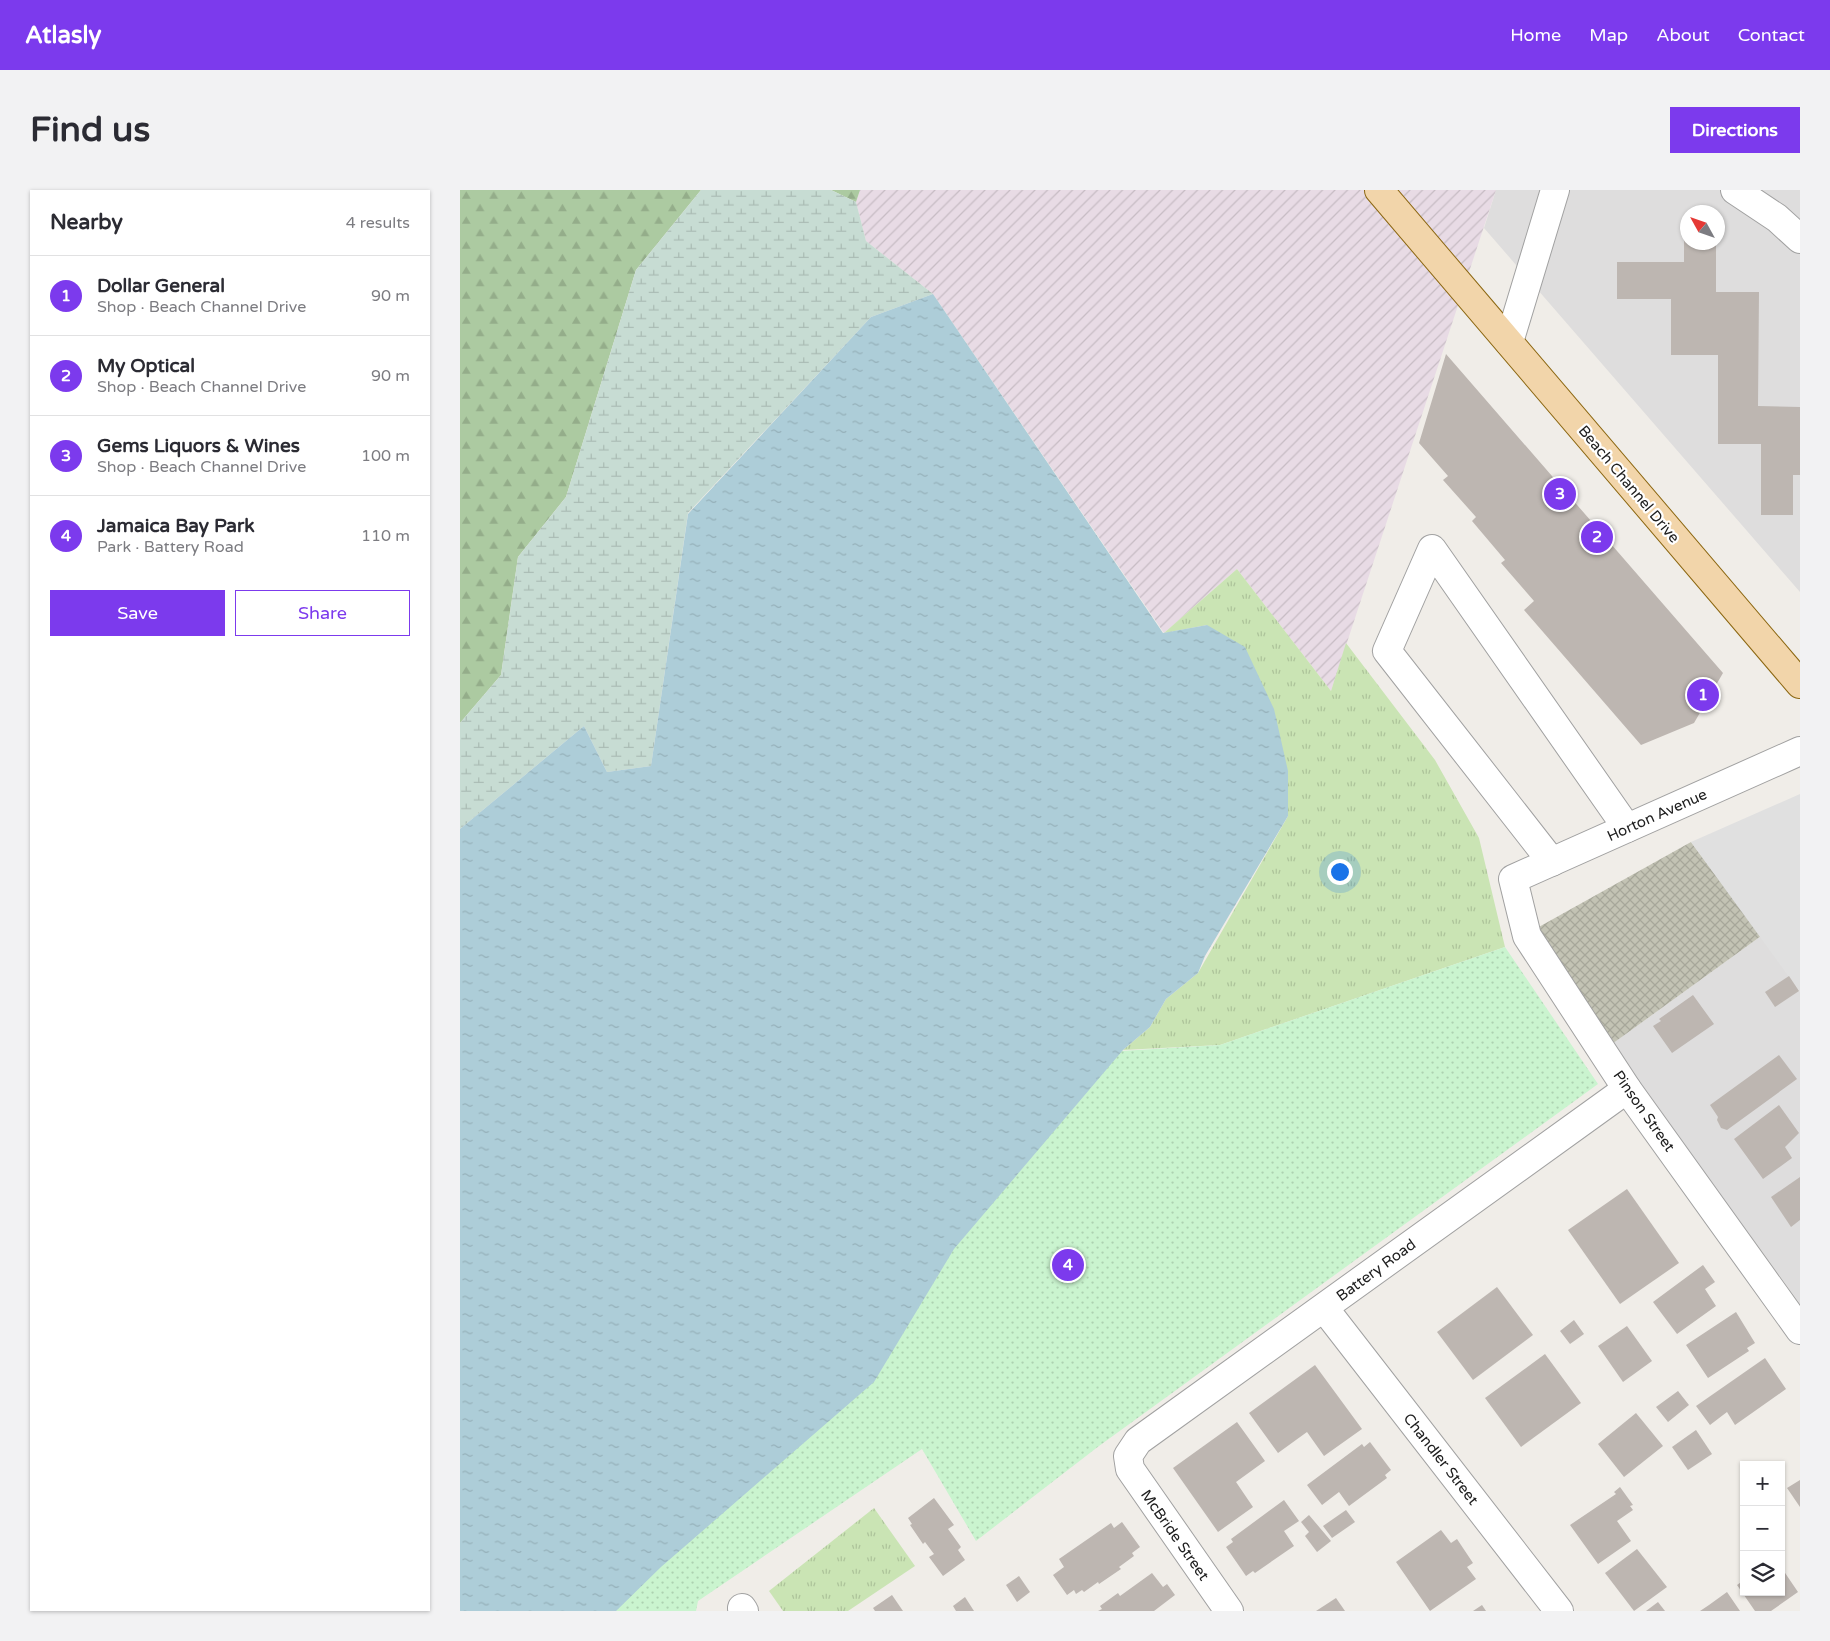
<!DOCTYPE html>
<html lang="en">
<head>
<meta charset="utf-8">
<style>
  body { margin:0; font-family:"Varela Round",sans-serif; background:#f2f2f3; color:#2b2b33 }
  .controls { position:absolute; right:15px; bottom:15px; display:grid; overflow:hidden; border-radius:0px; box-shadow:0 1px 4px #0004 }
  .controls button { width:45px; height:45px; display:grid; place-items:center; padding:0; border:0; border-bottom:1px solid #e1e1e2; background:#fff; color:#2b2b33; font:25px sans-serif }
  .compass { position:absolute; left:1220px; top:15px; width:45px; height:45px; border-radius:50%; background:#fff; box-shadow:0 1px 4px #0004; rotate:310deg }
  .you { position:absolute; left:879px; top:681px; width:18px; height:18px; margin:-12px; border:4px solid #fff; border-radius:50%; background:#1a73e8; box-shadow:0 0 0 8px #1a73e833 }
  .badge { display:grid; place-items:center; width:32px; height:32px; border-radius:50%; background:#7c3aed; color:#fff; font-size:16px; font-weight:700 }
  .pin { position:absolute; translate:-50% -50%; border:2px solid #fff; box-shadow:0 1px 5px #0006 }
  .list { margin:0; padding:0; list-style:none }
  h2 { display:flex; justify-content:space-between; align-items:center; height:65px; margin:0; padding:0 20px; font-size:21px }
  h2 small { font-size:16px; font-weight:400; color:#7c7c81 }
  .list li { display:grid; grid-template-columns:32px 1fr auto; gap:15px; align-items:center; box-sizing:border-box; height:80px; padding:0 20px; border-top:1px solid #e1e1e2 }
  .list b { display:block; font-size:19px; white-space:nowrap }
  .list p { margin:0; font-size:16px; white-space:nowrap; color:#7c7c81 }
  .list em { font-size:16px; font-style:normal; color:#7c7c81 }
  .actions { display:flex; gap:10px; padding:15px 20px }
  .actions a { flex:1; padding:11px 0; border:1px solid #7c3aed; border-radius:0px; text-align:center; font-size:18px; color:#7c3aed }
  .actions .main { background:#7c3aed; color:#fff }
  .icon { flex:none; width:28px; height:28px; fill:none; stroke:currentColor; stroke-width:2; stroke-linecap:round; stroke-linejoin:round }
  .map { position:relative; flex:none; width:1340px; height:1421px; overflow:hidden; border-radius:0px }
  header { display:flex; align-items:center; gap:30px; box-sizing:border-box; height:70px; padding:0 25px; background:#7c3aed; color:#fff }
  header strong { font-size:24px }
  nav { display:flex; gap:28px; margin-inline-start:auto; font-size:18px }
  .intro { display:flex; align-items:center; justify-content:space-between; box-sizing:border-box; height:120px; padding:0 30px }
  h1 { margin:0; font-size:35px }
  .button { padding:12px 22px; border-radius:0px; background:#7c3aed; color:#fff; font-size:18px; font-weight:700 }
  main { display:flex; gap:30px; padding:0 30px }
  aside { flex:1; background:#fff; border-radius:0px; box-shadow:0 1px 4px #0004 }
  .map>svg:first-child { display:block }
  .residential { fill:#dedddd; fill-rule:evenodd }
  .industrial { fill:url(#industrial-furrows) }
  .construction { fill:url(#construction-cross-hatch) }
  .grass { fill:url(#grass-tufts) }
  .forest { fill:url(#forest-firs) }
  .wetland { fill:url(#wetland-marsh) }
  .park { fill:url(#park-dots) }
  .parking { fill:#e0e0e0 }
  .water { fill:url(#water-ripples) }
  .building { fill:#bdb6b1 }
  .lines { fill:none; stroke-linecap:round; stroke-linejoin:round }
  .minor-casing { stroke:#a1a1a1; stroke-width:30 }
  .major-casing { stroke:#8c6711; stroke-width:30 }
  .minor { stroke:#fff; stroke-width:28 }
  .major { stroke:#f2d5aa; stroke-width:28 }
  .labels { text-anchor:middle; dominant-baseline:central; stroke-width:4.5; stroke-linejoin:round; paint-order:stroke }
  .street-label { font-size:15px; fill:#202020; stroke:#fff }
</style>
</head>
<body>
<header>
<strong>Atlasly</strong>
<nav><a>Home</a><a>Map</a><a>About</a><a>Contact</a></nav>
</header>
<div class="intro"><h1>Find us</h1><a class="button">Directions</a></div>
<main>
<aside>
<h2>Nearby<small>4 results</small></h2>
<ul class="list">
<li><span class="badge">1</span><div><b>Dollar General</b><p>Shop · Beach Channel Drive</p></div><em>90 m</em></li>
<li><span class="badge">2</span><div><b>My Optical</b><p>Shop · Beach Channel Drive</p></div><em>90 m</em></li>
<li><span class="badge">3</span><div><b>Gems Liquors &amp; Wines</b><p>Shop · Beach Channel Drive</p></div><em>100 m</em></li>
<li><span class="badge">4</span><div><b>Jamaica Bay Park</b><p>Park · Battery Road</p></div><em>110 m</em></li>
</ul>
<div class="actions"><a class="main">Save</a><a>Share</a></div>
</aside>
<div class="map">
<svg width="1340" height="1421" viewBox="0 0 1340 1421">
  <defs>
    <pattern id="industrial-furrows" width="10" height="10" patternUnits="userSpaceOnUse" patternTransform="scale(1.25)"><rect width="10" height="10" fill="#e8dbe5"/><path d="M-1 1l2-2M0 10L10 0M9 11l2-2" fill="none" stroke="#c7bcc4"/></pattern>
    <pattern id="construction-cross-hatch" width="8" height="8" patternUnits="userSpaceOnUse" patternTransform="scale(1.25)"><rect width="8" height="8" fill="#c3c3b4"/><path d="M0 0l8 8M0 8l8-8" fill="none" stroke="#a7a79a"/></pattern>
    <pattern id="grass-tufts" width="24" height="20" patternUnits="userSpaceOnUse" patternTransform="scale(1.25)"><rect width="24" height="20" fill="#cae4b4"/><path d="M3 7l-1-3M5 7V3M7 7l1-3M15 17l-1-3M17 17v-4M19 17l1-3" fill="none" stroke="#adc39a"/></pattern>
    <pattern id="forest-firs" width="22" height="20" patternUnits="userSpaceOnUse" patternTransform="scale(1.25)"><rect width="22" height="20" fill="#accaa1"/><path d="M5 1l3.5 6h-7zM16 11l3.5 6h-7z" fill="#94ad8a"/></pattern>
    <pattern id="wetland-marsh" width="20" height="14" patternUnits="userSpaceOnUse" patternTransform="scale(1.25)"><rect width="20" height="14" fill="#c7dcd3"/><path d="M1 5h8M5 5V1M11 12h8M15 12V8" fill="none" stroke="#abbcb5"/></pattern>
    <pattern id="park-dots" width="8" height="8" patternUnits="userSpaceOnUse" patternTransform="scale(1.25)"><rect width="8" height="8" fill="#caf4cf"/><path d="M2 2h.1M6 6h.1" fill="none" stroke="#add1b1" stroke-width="1.8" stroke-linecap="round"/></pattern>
    <pattern id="water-ripples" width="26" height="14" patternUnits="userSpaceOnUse" patternTransform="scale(1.25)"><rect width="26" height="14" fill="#adcdd8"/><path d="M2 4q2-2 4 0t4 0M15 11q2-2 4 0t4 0" fill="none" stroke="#95b0b9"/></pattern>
  </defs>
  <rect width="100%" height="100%" fill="#f0ede8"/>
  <!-- residential -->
  <g class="residential">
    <path d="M1036,0H1340V402L1024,38ZM1228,22H1258V52H1228Z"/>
    <polygon points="1301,746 1340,802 1340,1114 1152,854"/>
  </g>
  <!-- industrial -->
  <polygon class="industrial" points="400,0 1036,0 871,501 777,379 704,443 473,104 406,51 396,12"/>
  <!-- construction -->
  <polygon class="construction" points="1231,652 1301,746 1152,854 1077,738"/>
  <!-- grass -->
  <g class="grass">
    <polygon points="777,379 871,501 886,453 975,570 1019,648 1045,757 760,855 663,860 690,837 706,809 738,783 828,626 747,435 704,443"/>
    <polygon points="414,1318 455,1376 388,1421 323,1421 309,1401"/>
  </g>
  <!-- forest -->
  <g class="forest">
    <polygon points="0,0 241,0 176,80 106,307 58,367 41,485 0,533"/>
    <polygon points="371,0 400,0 396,12"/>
  </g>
  <!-- wetland -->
  <polygon class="wetland" points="241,0 371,0 396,12 406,51 473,104 411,127 228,323 191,576 147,582 124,536 0,639 0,533 41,485 58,367 106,307 176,80"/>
  <!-- park -->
  <polygon class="park" points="1045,757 1138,894 639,1256 516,1351 462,1259 238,1411 236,1421 0,1421 0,1367 562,867 760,855"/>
  <!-- parking -->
  <polygon class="parking" points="1340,604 1340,802 1231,652"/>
  <!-- water -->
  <polygon class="water" points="473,104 703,443 747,435 785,457 814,519 828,581 828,626 745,766 738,783 706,809 690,837 663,860 494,1059 414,1192 201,1377 156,1421 0,1421 0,639 124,536 147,582 191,576 228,324 411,127"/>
  <!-- building -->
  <g class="building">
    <polygon points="1224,31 1228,31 1228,52 1256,52 1256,102 1299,102 1298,216 1340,217 1340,285 1333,285 1333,325 1301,325 1301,254 1258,254 1258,165 1211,165 1211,109 1157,109 1157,72 1224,72"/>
    <polygon points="986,164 1263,483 1234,533 1181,555 1064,420 1074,411 1041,373 1045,370 1012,331 1016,327 983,290 988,286 959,253"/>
    <polygon points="1329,786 1339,801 1315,817 1305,802"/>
    <polygon points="1233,805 1254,834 1212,863 1193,836 1201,831 1199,829"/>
    <polygon points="1319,865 1337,889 1267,940 1261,938 1257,930 1258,927 1250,915"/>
    <polygon points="1319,915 1339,943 1325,957 1332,968 1303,989 1274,949"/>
    <polygon points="1340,987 1340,1030 1331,1037 1311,1007"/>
    <polygon points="1167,999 1219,1073 1160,1114 1108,1040"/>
    <polygon points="1243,1075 1255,1092 1245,1099 1256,1116 1217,1144 1193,1112"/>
    <polygon points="1037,1097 1073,1145 1013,1190 977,1142"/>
    <polygon points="1276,1122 1295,1153 1287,1158 1289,1161 1248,1188 1226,1155"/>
    <polygon points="1114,1130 1124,1144 1110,1154 1100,1141"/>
    <polygon points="1167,1136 1192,1171 1163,1192 1138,1156"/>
    <polygon points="1085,1164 1121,1213 1061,1257 1025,1208"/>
    <polygon points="1305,1168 1326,1199 1275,1235 1267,1222 1250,1235 1236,1216"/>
    <polygon points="855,1175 902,1239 864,1266 847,1242 818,1263 789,1223"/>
    <polygon points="1218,1201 1229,1215 1208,1232 1196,1217"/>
    <polygon points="1176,1223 1203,1256 1164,1287 1138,1254"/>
    <polygon points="777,1232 805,1271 776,1292 793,1317 758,1342 713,1278"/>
    <polygon points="1236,1240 1252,1264 1228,1280 1212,1257"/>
    <polygon points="910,1252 931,1280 925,1285 927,1288 889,1316 879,1302 862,1315 847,1295 902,1254 904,1257"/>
    <polygon points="1340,1290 1340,1317 1327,1298"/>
    <polygon points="1160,1297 1173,1315 1170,1316 1173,1320 1157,1331 1171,1351 1138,1374 1110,1335 1156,1304 1154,1302"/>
    <polygon points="474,1308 494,1335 488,1339 501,1357 498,1360 505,1370 483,1386 469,1367 474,1364 465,1352 463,1354 450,1335 452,1334 448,1328"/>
    <polygon points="824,1310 839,1331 824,1341 834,1356 795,1383 793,1381 786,1386 766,1357 773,1352 771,1349"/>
    <polygon points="886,1320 895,1332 872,1348 863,1336"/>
    <polygon points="849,1325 871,1351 857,1362 845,1346 849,1342 841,1332"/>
    <polygon points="662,1332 680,1357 672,1363 674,1366 659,1377 661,1379 639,1394 638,1392 624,1402 622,1400 616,1404 614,1400 607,1405 593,1385 604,1377 599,1369 651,1333 654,1338"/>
    <polygon points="981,1340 991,1353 997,1349 1013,1373 1007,1377 1016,1389 970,1421 936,1372"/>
    <polygon points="1177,1359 1207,1397 1174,1421 1145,1383"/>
    <polygon points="1321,1377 1338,1402 1311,1421 1295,1421 1277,1395 1284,1390 1284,1402 1321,1402"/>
    <polygon points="692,1383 703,1397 707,1394 715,1405 694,1421 638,1421 642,1419 640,1416 658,1403 660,1406"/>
    <polygon points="559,1386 570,1402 557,1412 546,1395"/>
    <polygon points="1267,1402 1280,1421 1240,1421 1249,1415"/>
    <polygon points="432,1405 443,1421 415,1421 413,1418"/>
    <polygon points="505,1407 514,1421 496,1421 493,1416"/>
    <polygon points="876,1408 885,1421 856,1421"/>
    <polygon points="1198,1412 1205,1421 1186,1421"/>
    <polygon points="1022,1415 1026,1421 1013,1421"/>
  </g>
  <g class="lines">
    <defs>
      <g id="minor">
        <polyline points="1275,0 1317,28 1340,49"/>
        <polyline points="1049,152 1095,0"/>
        <polyline points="1340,561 1053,689 1067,746 1167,899 1340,1140"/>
        <polyline points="1092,672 927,461 972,359 1167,638"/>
        <polyline points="864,1118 1099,1421"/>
        <polyline points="282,1418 284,1421"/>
        <polyline points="769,1421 670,1279 668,1266 678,1251 1167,899"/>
      </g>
      <polyline id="major" points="919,0 1340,494"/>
    </defs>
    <!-- minor casing -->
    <use href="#minor" class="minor-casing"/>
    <!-- major casing -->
    <use href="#major" class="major-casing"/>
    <!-- minor -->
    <use href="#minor" class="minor"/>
    <!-- major -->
    <use href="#major" class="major"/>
  </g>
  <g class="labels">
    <!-- street labels -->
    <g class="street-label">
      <text transform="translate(1169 294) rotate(50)">Beach Channel Drive</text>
      <text transform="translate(1197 625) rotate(-24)">Horton Avenue</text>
      <text transform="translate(1184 921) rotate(55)">Pinson Street</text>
      <text transform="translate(916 1080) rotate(-36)">Battery Road</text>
      <text transform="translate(981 1269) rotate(52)">Chandler Street</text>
      <text transform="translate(715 1345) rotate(55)">McBride Street</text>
    </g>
  </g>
</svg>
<div class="controls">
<button>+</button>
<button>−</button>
<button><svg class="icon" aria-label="layers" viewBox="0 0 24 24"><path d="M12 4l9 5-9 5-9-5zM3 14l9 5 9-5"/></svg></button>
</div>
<svg class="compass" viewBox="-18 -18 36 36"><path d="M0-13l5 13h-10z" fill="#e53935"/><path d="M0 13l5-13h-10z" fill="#7c7c81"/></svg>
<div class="you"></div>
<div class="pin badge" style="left:1243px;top:505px">1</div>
<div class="pin badge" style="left:1137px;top:347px">2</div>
<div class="pin badge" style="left:1100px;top:304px">3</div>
<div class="pin badge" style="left:608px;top:1075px">4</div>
</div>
</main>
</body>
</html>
